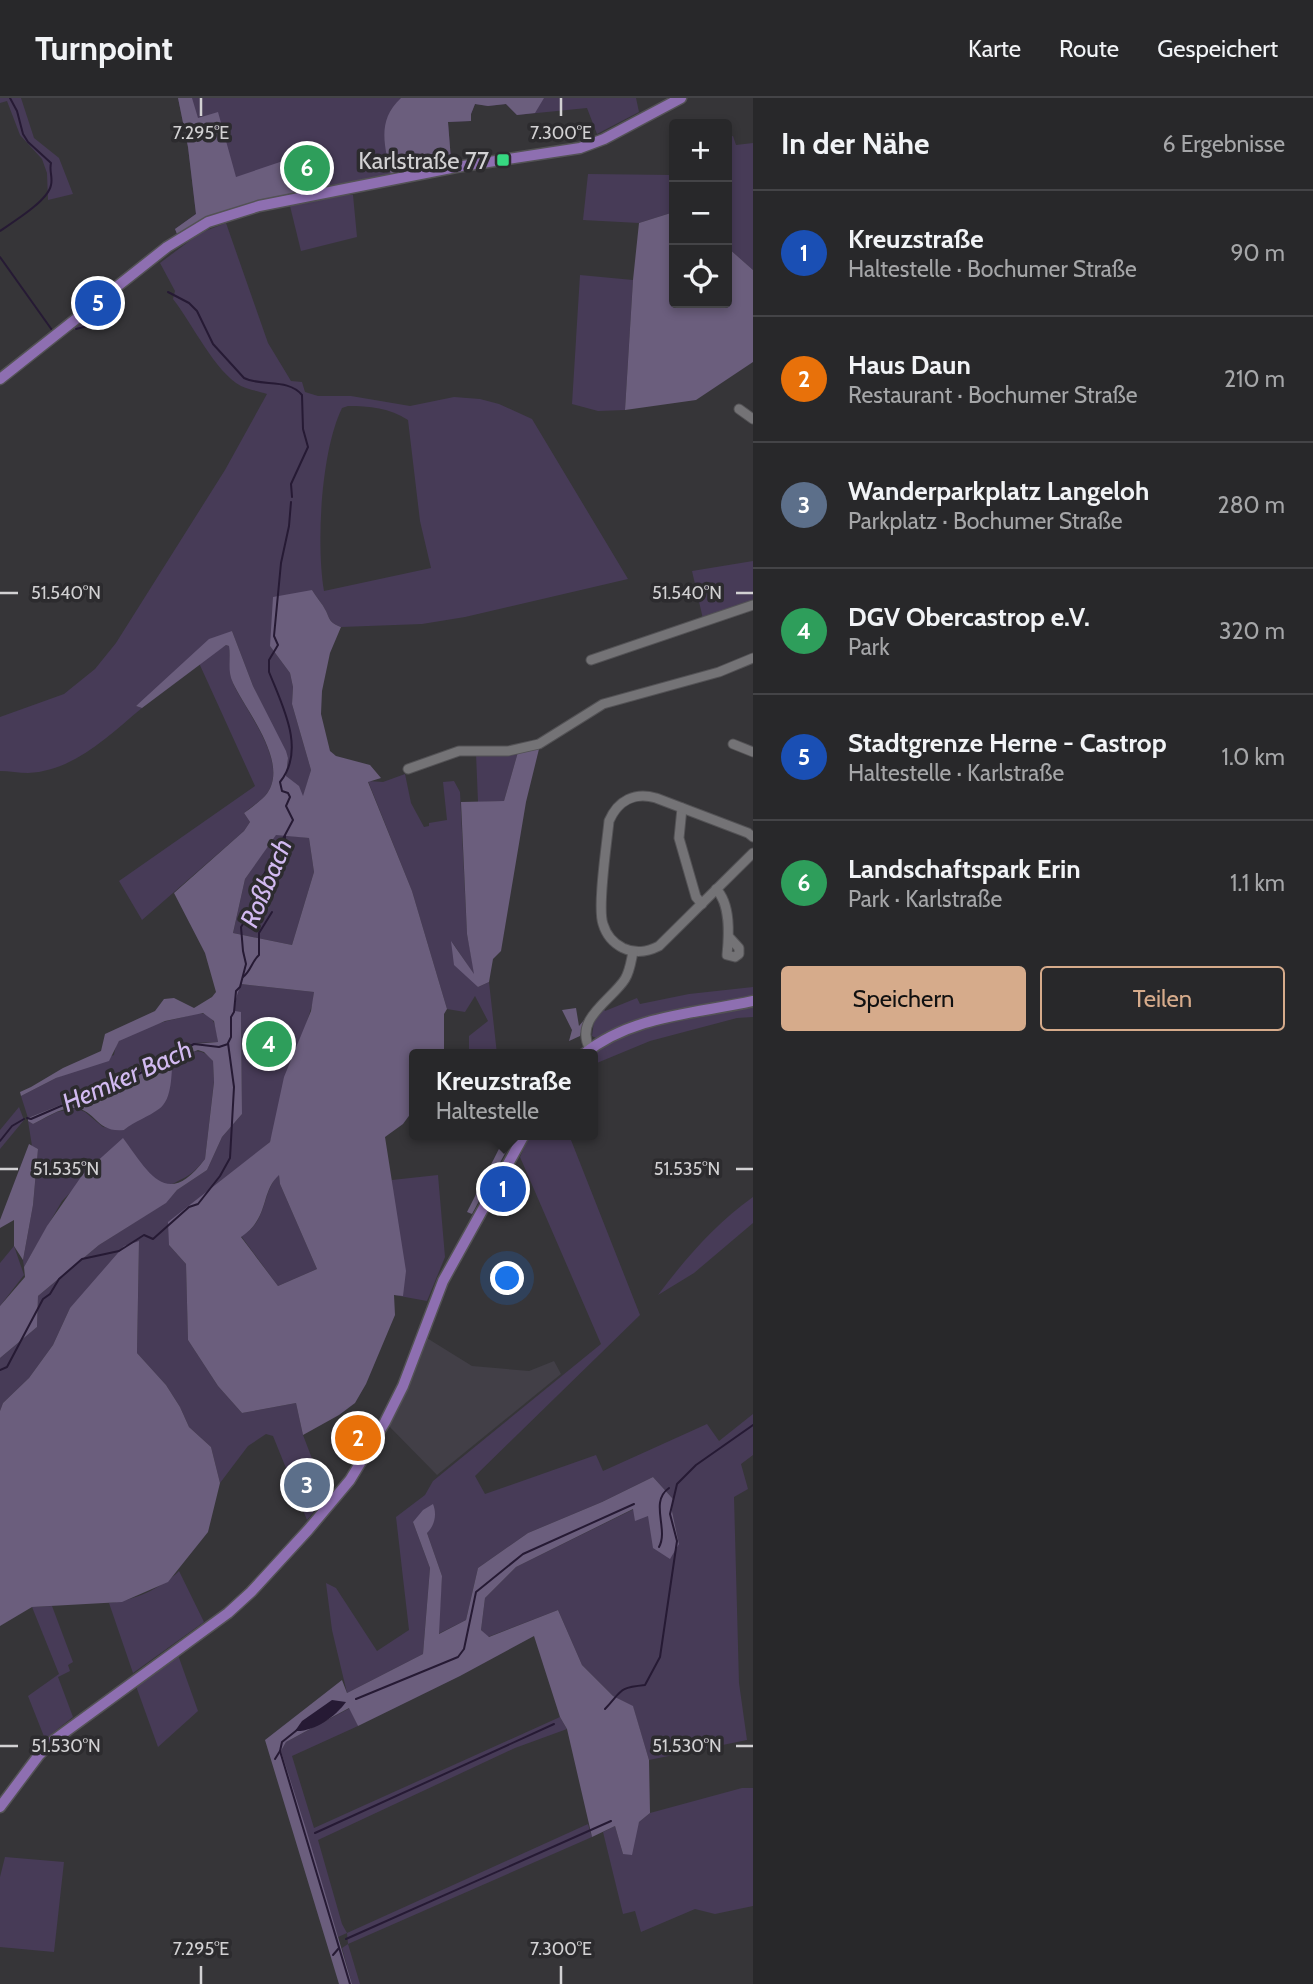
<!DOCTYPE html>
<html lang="de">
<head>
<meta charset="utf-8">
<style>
  body { margin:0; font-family:Cabin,sans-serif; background:#303032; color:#f1f3f6 }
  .controls { position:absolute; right:21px; top:21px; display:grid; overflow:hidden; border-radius:7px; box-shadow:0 4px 10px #0003 }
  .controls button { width:63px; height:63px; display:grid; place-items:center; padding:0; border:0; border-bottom:2px solid #444447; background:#28282a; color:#f1f3f6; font:35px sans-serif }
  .you { position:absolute; left:508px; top:1181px; width:24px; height:24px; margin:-18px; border:5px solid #fff; border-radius:50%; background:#1a73e8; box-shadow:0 0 0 10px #1a73e833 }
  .badge { display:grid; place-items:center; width:46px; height:46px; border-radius:50%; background:#d6ab8b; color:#fff; font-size:23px; font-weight:700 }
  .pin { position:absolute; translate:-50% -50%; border:4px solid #fff; box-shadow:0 2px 7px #0006 }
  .popup { position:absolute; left:409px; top:951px; width:189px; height:91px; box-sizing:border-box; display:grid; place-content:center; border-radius:7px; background:#28282a; filter:drop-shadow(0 2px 5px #0005); font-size:23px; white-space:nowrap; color:#a5a6a8 }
  .popup b { font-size:26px; color:#f1f3f6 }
  .popup::after { content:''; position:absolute; left:50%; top:100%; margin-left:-14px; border:14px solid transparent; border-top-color:#28282a }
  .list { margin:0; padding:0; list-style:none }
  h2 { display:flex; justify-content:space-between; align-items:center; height:91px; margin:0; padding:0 28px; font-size:30px }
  h2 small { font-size:23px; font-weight:400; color:#a5a6a8 }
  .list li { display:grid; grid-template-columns:46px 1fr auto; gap:21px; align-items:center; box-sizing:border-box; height:126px; padding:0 28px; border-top:2px solid #444447 }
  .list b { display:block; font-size:26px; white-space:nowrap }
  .list p { margin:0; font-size:23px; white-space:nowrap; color:#a5a6a8 }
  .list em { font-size:23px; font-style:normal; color:#a5a6a8 }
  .actions { display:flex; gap:14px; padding:21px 28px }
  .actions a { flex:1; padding:16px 0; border:2px solid #d6ab8b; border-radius:7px; text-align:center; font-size:24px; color:#d6ab8b }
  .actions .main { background:#d6ab8b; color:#111 }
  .icon { flex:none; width:38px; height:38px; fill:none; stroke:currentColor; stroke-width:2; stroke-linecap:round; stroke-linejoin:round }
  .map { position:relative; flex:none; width:753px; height:1886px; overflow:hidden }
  header { display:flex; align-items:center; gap:42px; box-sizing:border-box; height:98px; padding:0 35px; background:#28282a; border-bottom:2px solid #444447 }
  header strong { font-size:33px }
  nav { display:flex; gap:38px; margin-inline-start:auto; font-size:24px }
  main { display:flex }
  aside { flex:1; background:#28282a }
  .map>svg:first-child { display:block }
  .built { fill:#423f47 }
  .green { fill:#473b57; fill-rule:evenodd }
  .forest { fill:#6b5e7d; fill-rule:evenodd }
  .water { fill:#261a34 }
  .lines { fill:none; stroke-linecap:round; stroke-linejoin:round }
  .stream { stroke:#261a34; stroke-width:2 }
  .minor-casing { stroke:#535255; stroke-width:11 }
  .major-casing { stroke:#535255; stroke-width:13 }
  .minor { stroke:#747376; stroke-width:9 }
  .major { stroke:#8e6fb1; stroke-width:10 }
  .ticks { fill:none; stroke:#d2d1d3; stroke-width:2.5 }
  .poi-dot { fill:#36d881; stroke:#2c2b2e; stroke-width:2.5 }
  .labels { text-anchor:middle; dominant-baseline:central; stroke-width:7; stroke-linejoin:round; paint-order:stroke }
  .poi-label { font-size:24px; fill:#d2d1d3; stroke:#2c2b2e; text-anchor:end }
  .water-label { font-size:26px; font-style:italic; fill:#d2baf1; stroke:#2c2b2e }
  .ticks-label { font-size:18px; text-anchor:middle; fill:#d2d1d3; stroke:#2c2b2e; stroke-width:7; stroke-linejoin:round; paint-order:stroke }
</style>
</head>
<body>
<header>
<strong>Turnpoint</strong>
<nav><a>Karte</a><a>Route</a><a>Gespeichert</a></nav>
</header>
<main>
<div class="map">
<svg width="753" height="1886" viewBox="0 0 753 1886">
  <rect width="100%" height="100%" fill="#363538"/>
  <!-- built -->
  <polygon class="built" points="422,1237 472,1268 529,1273 554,1263 561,1276 437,1377 385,1324"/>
  <!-- green -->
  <g class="green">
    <polygon points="0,0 21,0 34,40 59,60 73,96 48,102 47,75 42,61 20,37 7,3 0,5"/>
    <polygon points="178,0 636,0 639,14 597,36 587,10 517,17 506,6 488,8 475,6 471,16 471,23 448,24 451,62 449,64 239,109 199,122 177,136 175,131 196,116 188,49"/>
    <polygon points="733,38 736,47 753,45 753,172 727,149 727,39"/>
    <polygon points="588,76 674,77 674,114 639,125 583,122"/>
    <polygon points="343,97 353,97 357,139 301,153 290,108"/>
    <path d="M226,125L268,245L291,283L302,284L305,294L318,298H351L410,308L454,299L480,301L499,306L532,321L628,481L465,519L422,526L341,529C330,525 330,522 326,513C322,505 316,499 312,492L270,548L290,575L293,589L292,606L311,672L303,700L286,678L288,660L253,588L232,533L136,608L142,610C108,638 74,673 28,675C19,675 9,673 0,673V619L64,596L95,571L116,545L225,372L267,296C259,293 249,292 241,288C215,274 192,225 173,201L175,193L160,165L200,135ZM348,308C369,308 390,310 408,322L420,423L431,470L324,493C316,446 321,353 342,310Z"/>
    <polygon points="580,177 633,182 625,312 598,313 572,306"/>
    <polygon points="107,202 111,219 75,232 73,230"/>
    <polygon points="753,463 753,504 703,521 692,473"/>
    <path d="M226,547L229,548C231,561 228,573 233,585C245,613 292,667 265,698C259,704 251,709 244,715L250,724L244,733L142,822L119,783L255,688L199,565Z"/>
    <polygon points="518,654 504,703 478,704 476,655"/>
    <polygon points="405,676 411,705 424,729 429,728 429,725 447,722 443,684 454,683 460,694 467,836 475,878 452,844 478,889 489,884 497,956 469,955 469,938 488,923 475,898 465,914 447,911 412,793 368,683 383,684"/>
    <polygon points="276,736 309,740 314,774 292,847 233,835 245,781"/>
    <path d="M241,886L314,894L313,904L270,1044L213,1091L169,1147L186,1166L188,1242L218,1288L242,1315L296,1305L303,1337L327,1400L320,1407H318L317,1401L321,1399L307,1369L293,1376L305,1405L311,1404L314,1414L307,1422L273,1338L266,1336L248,1348L220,1385L211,1349L189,1329L180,1309L166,1287L137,1255L139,1144L70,1210L53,1247L29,1280L3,1305L0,1313V1260L37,1229L38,1198L99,1147L165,1105L177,1092L207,1072L222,1039L242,1016L241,914H234C234,904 236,894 241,886Z"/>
    <polygon points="753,889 753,899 598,941 592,938 594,923 603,909 605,913 637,900 640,906 689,896"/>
    <path d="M753,909V919L737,920L650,943L592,967V956C637,923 699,916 753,909Z"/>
    <path d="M198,915C216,916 216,930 218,944L194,945L180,954L182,958C195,951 203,951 213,963L214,983L205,1061C198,1070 190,1078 180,1082C176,1084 173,1086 169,1087C152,1089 132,1052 123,1041L62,1103L24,1169L23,1162L33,1107L38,1051L32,1048L28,1023L33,1026L57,1014L76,1010L85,1014L103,1029L124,1032L132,1025L159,1011L172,958L122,982L28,1020L21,998L56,980L114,957C115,951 116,946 120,942C139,927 176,922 198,915Z"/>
    <polygon points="19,1009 24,1022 0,1051 0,1032"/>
    <polygon points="530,1037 569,1037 640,1217 475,1378 485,1396 596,1357 603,1373 707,1326 719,1343 753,1316 753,1357 741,1366 748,1391 734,1399 739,1585 747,1642 649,1662 633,1609 613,1598 582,1567 558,1512 488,1539 481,1532 485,1500 516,1469 634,1411 648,1417 650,1423 679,1446 672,1413 673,1401 653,1379 602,1404 528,1435 478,1470 466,1522 438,1536 442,1478 427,1435 413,1424 430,1470 423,1556 347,1595 332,1532 326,1485 336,1490 377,1553 409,1532 396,1419 425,1397 433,1383 601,1246 520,1059"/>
    <path d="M279,1076L280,1086L317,1171L278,1188L241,1138C269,1123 260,1096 279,1076Z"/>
    <polygon points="438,1077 445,1159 427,1203 394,1197 392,1082"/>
    <path d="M753,1099V1125L694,1175L658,1197C686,1160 715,1126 753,1099Z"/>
    <polygon points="14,1148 24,1177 0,1208 0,1165"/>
    <path d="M179,1473L204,1524L133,1575L109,1505C133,1503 162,1490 179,1473Z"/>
    <polygon points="52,1508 73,1564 68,1567 70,1573 58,1579 73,1619 45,1641 28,1598 59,1576 32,1509"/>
    <polygon points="178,1557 198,1613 158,1649 136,1588"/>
    <polygon points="350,1610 358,1628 292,1658 314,1730 560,1619 567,1631 515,1650 318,1742 342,1826 347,1835 588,1726 592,1739 348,1846 360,1886 352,1886 342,1850 348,1846 347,1835 338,1839 281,1653 286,1644"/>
    <polygon points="742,1690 753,1690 753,1808 715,1816 695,1811 641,1834 635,1813 623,1816 603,1734 615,1728 623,1756 639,1724 650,1715"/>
    <polygon points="5,1759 64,1764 54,1854 0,1849 0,1779"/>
  </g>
  <!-- forest -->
  <g class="forest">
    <path d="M178,0H192L198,20L218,14L236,79L280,64L322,54L330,88C278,100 223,107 177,136L175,131L196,116L188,49Z"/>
    <path d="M401,0H544L535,15L517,17L506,6L488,8L475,6L471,16V23L448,24L451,62L391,77C385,49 376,23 401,0Z"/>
    <polygon points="674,114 674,205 727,205 727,149 753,172 753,264 696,302 625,312 633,182 639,125"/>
    <path d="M312,492C316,499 322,505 326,513C330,522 330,525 341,529L330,555L322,593L321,616L330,653L336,658L370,667L381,680L368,684L412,793L447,911L444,916V956H414V1011L403,1026L385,1039L406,1173L403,1198L394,1197L395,1217L366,1286L355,1305L339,1317L303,1337L296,1305L242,1315L218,1288L188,1242L186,1166L169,1147L168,1124L270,1044L284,979L311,913L314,894L241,886C238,895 234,903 235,913L241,914L242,1016L222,1039L207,1072L177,1092L166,1105L99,1147L38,1198L37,1229L0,1260V1208L25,1179L24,1169L47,1128L83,1076L123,1040C149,1075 167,1112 205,1061L214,984L213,963L204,954L198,952L182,958L179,954L194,946L218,944L214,923L203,915L165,923L119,943L109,963L56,980L21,998L20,994L31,989L63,970L101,953L105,936L155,913L164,901L174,900L194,910L212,899L216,894L205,855L174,795L244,733L250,724L244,715C251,710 259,704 265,698C292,667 246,613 233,585C227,573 231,561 229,548L226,547L142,610L136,608L209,541L232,533L253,588L286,653L288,660L286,678L299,688L303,698L311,672L292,606L293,589L290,575L270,548L273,499ZM276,737L309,740L314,774L292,847L233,835L245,781ZM279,1077L280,1086L317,1171L278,1188L241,1139C270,1120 260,1094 279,1077Z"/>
    <polygon points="539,651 526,704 501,853 493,861 489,884 478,889 454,867 451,843 474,876 467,836 461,704 504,703 518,654"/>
    <polygon points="576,910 579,928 584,922 580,938 569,943 572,932 562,912"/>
    <path d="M173,958C171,975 173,1001 159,1011C148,1019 135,1023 124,1032C96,1035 96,1012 75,1010C61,1009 45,1020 33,1026L28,1023V1020L122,982Z"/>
    <polygon points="506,1037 515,1037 472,1116 467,1114"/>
    <polygon points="29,1046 38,1051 33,1107 23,1162 14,1148 14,1122 0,1130 0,1122"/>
    <polygon points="139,1143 137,1255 166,1287 180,1309 189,1329 211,1349 220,1385 208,1434 168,1484 122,1504 32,1509 0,1528 0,1313 3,1305 29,1280 53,1247 70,1210 124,1148"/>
    <path d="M653,1379L673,1401L672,1413L679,1446L670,1461L653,1450L648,1418L635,1423L633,1411L516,1469L485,1500L481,1532L489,1539L558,1512L582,1567L613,1598L633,1608L649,1662L650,1715L639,1724L632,1757L623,1756L615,1728L592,1739L567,1631L560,1619L534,1538L460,1578L358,1628L349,1610L286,1644L281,1653L306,1731L352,1886H339L265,1642L342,1582L347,1595L423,1556L430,1470L413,1424L423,1412L433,1406C437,1416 435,1427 427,1435L442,1478L439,1536L466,1522L478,1470L528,1435L602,1404Z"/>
  </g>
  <!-- water -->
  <path class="water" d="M332,1602L346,1604C335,1619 314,1634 295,1633L302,1623Z"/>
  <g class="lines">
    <!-- stream -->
    <g class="stream">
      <path d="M0,133C13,124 48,103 51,87C53,79 49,73 51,65L28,44L23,36L17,13L10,0"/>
      <polyline points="0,159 52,232"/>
      <path d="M168,194L189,205L197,213L213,246L244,280C262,289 288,280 302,297L303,331L308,349L291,386L292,399"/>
      <polyline points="76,231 99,225 111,219"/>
      <polyline points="285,747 285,738"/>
      <path d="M243,879C251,873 252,863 259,857V835L272,814"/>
      <polyline points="27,1020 31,1021 61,1008 109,992 194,946 219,949 228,946"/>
      <polyline points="0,1043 12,1028 24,1021"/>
      <path d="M0,1272L7,1269L43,1201L50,1196L59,1181L82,1161L119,1153L144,1137L153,1141L189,1109L198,1106L220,1078L230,1060L234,989L228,945L231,939V919L234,914L236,893L240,889L246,866L243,853L241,829L250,815L261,782L293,722L286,708L290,699L288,695L282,693L280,684C306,652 283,609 269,574V562L278,547L274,538L281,465L289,428L291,404"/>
      <path d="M659,1449C669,1431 649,1404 669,1390"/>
      <polyline points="356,1601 458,1559 464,1551 476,1494 523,1456 634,1406"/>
      <path d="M605,1611C623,1592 617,1590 645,1587L660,1559L677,1443L670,1416L677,1386L696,1367L753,1327"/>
      <polyline points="297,1632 282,1644 280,1653 350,1886"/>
      <polyline points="275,1661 280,1653"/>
      <polyline points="315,1735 554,1626"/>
      <polyline points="346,1841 611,1723"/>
      <polyline points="333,1857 339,1850"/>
    </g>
    <defs>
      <g id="minor">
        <polyline points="739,311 753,321"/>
        <polyline points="591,562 753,507"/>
        <polyline points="733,646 753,654"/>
        <polyline points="408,671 459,653 508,653 539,646 603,606 719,574 753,560"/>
        <polyline points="682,710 679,740 696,799 702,806"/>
        <path d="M753,739L748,735L656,700C635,694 618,702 609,723C607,745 597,809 603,826C606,836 613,845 623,850C636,856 647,854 659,848L753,755"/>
        <path d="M716,791C731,806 729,837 727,857L735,859L739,856V850L729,839"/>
        <path d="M590,951C573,921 612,902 625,881C630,873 631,863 633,854"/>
      </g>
      <g id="major">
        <polyline points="0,281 167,149 208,124 259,108 456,69 580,50 604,41 681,0"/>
        <path d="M584,956C632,917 695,916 753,903"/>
        <polyline points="0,1709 39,1657 54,1642 228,1515 251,1494 308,1432 350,1382 385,1324 403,1288 443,1183 524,1037"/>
      </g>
    </defs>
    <!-- minor casing -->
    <use href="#minor" class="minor-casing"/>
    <!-- major casing -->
    <use href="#major" class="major-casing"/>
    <!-- minor -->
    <use href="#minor" class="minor"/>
    <!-- major -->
    <use href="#major" class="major"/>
  </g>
  <!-- ticks -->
  <path class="ticks" d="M201,0V18M561,0V18M0,495H18M736,495H753M0,1071H18M736,1071H753M0,1648H18M736,1648H753M201,1868V1886M561,1868V1886"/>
  <!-- markers -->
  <rect class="poi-dot" x="496" y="55" width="14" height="14" rx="3.5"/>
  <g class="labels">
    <!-- poi labels -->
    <g class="poi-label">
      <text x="489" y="62">Karlstraße 77</text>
    </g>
    <!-- water labels -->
    <g class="water-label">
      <text transform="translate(266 785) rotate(-67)">Roßbach</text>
      <text transform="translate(127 978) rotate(-24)">Hemker Bach</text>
    </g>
  </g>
  <g class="ticks-label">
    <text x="201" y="41">7.295°E</text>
    <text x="561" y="41">7.300°E</text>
    <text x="66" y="501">51.540°N</text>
    <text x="687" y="501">51.540°N</text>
    <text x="66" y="1077">51.535°N</text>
    <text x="687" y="1077">51.535°N</text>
    <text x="66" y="1654">51.530°N</text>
    <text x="687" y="1654">51.530°N</text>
    <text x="201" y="1857">7.295°E</text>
    <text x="561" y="1857">7.300°E</text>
  </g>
</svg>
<div class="controls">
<button>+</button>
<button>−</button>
<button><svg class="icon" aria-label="locate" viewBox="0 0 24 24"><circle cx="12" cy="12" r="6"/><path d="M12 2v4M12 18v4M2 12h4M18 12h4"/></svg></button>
</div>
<div class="you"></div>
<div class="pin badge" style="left:503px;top:1091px;background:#1a4fb4">1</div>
<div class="popup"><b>Kreuzstraße</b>Haltestelle</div>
<div class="pin badge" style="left:358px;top:1340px;background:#e8710a">2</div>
<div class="pin badge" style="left:307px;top:1387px;background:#5c6f8a">3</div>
<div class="pin badge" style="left:269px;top:946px;background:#2e9e5b">4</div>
<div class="pin badge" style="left:98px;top:205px;background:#1a4fb4">5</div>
<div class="pin badge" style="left:307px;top:70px;background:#2e9e5b">6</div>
</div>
<aside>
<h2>In der Nähe<small>6 Ergebnisse</small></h2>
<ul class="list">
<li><span class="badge" style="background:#1a4fb4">1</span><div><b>Kreuzstraße</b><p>Haltestelle · Bochumer Straße</p></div><em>90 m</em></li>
<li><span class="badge" style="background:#e8710a">2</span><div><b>Haus Daun</b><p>Restaurant · Bochumer Straße</p></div><em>210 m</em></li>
<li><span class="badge" style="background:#5c6f8a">3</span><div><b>Wanderparkplatz Langeloh</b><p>Parkplatz · Bochumer Straße</p></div><em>280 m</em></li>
<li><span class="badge" style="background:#2e9e5b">4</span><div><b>DGV Obercastrop e.V.</b><p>Park</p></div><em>320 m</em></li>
<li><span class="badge" style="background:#1a4fb4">5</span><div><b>Stadtgrenze Herne - Castrop</b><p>Haltestelle · Karlstraße</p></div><em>1.0 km</em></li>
<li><span class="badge" style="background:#2e9e5b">6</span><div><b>Landschaftspark Erin</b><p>Park · Karlstraße</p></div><em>1.1 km</em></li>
</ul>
<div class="actions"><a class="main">Speichern</a><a>Teilen</a></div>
</aside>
</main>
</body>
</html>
